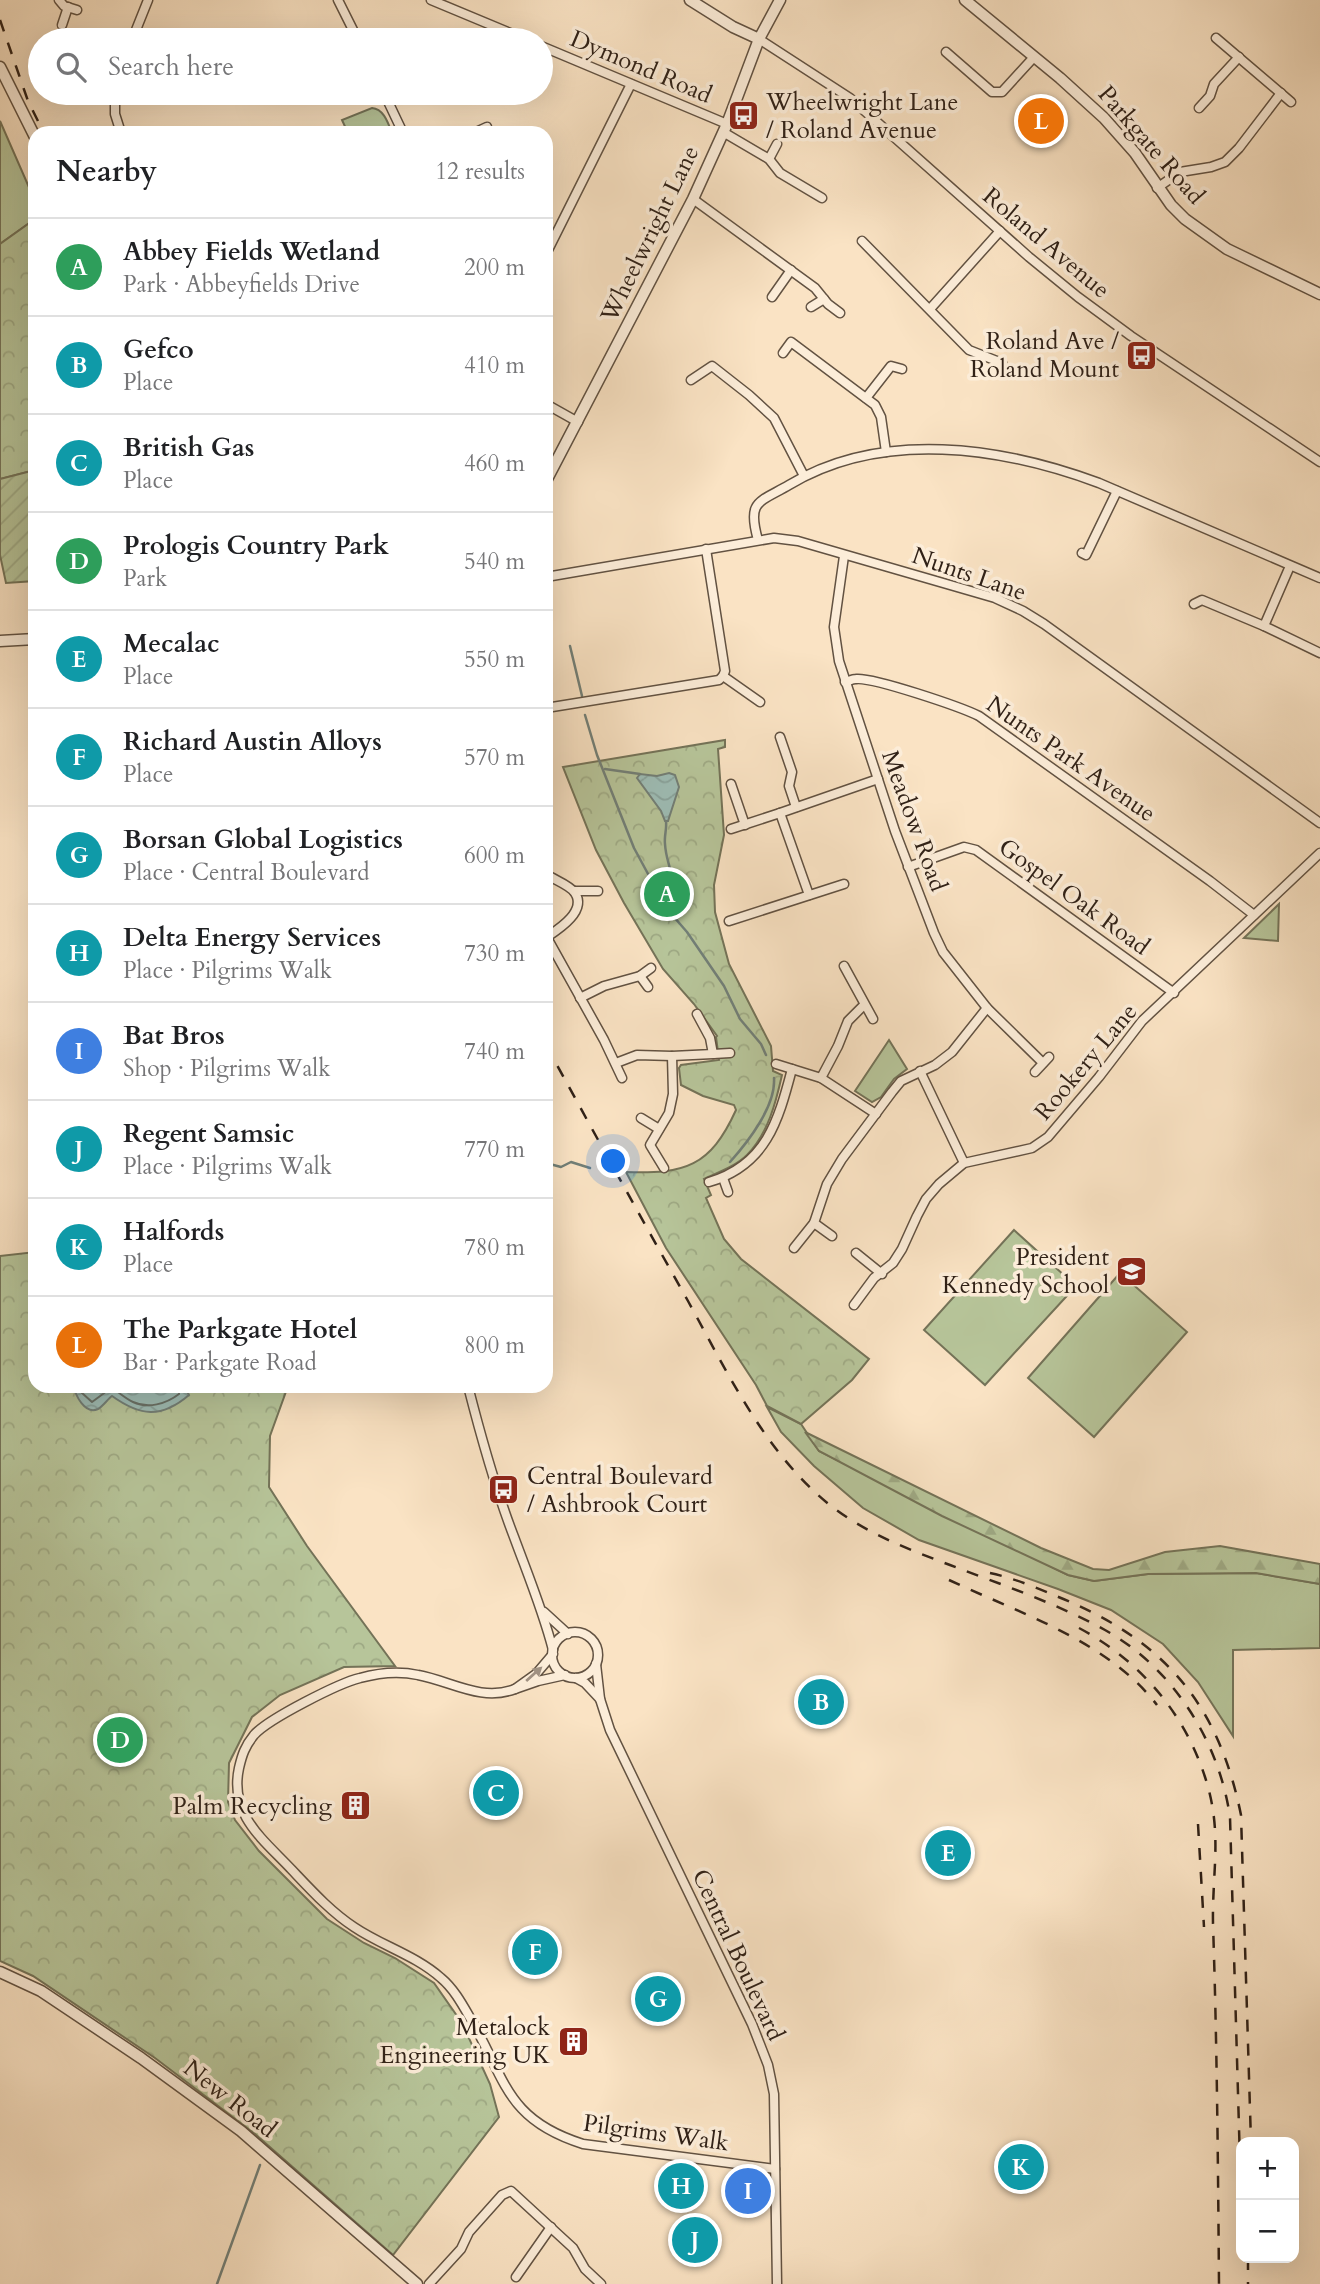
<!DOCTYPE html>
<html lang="en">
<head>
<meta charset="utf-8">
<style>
  body { margin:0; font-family:Cardo,serif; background:#f6f6f6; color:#202124 }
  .controls { position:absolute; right:21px; bottom:21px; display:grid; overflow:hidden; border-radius:14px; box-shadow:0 7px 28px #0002 }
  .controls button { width:63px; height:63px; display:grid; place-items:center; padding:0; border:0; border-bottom:2px solid #e0e0e0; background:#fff; color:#202124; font:35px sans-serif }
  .you { position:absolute; left:614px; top:1162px; width:24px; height:24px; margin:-18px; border:5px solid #fff; border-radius:50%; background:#1a73e8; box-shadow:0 0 0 10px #1a73e833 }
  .badge { display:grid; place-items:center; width:46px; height:46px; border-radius:50%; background:#0f766e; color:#fff; font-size:23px; font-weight:700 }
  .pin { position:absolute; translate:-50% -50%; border:4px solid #fff; box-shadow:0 2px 7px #0006 }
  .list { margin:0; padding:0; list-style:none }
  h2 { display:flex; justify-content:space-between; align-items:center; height:91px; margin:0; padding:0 28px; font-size:30px }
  h2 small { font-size:23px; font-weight:400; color:#757577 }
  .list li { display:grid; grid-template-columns:46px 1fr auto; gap:21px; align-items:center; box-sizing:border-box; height:98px; padding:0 28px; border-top:2px solid #e0e0e0 }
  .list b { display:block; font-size:26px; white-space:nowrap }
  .list p { margin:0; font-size:23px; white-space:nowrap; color:#757577 }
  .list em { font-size:23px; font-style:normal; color:#757577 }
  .icon { flex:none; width:38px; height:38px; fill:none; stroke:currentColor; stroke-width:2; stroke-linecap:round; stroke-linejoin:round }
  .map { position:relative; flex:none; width:1320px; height:2284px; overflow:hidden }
  .search { position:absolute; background:#fff; box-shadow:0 7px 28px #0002; left:28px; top:28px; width:525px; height:77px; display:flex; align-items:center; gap:18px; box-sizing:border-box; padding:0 24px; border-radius:38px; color:#757577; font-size:26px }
  .panel { position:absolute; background:#fff; box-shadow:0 7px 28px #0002; left:28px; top:126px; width:525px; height:1267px; border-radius:21px }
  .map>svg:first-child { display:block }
  .grass { fill:#b7c59a; stroke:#747358; stroke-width:2 }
  .forest { fill:url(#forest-firs); stroke:#747358; stroke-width:2 }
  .park { fill:url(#park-crowns); stroke:#747358; stroke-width:2 }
  .garden { fill:url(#garden-furrows); stroke:#747358; stroke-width:2 }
  .water { fill:url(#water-waves); stroke:#727f77; stroke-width:2 }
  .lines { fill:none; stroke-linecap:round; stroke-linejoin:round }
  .shore { stroke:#677067; stroke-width:2 }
  .stream { stroke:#727f77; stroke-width:2.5 }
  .minor-casing { stroke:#625242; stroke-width:11 }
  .tertiary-casing { stroke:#625242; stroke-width:13 }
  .minor { stroke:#fcedd9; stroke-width:8 }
  .tertiary { stroke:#fcedd9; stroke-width:10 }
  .rail { stroke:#302117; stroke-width:2.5; stroke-dasharray:12 12; stroke-linecap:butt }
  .oneway { fill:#a09182 }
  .labels { text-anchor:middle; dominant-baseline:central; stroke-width:7; stroke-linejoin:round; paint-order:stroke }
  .street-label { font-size:24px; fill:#302117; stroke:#fcedd9 }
  .poi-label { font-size:24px; fill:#302117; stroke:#fcedd9; text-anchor:end }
</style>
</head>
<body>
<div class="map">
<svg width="1320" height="2284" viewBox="0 0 1320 2284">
  <defs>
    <pattern id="forest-firs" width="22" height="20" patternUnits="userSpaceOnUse" patternTransform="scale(1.75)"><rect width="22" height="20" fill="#b7c59a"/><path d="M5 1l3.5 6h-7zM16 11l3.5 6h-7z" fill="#9ea984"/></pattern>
    <pattern id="park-crowns" width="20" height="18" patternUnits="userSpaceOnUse" patternTransform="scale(1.75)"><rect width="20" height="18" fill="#b7c59a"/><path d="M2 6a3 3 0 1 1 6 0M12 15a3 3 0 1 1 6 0" fill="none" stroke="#9ea984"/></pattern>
    <pattern id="garden-furrows" width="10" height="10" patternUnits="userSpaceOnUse" patternTransform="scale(1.75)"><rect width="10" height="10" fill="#b7c59a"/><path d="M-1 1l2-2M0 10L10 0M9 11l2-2" fill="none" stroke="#9ea984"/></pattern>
    <pattern id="water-waves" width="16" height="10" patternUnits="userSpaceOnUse" patternTransform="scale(1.75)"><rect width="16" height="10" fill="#9ebeb7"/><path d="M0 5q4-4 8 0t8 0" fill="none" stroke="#88a39d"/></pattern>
  </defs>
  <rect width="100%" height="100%" fill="#fae3c4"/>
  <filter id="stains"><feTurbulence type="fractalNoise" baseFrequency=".00286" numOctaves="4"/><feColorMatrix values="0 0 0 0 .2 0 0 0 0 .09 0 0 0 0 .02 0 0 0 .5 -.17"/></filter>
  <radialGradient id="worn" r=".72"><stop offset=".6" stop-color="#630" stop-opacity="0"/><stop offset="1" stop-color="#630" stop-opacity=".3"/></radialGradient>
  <!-- grass -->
  <g class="grass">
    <path d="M372,108C384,109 388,123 392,133H348L342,120Z"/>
    <polygon points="0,121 35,201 35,219 0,244"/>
    <polygon points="1279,904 1278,941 1244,938"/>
    <polygon points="889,1040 907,1069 894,1079 881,1097 872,1102 855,1091"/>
    <polygon points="1014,1230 1076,1286 985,1385 924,1330"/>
    <polygon points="1120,1273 1187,1332 1094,1437 1028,1378"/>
    <polygon points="767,1407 801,1424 819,1451 1068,1575 1094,1581 1148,1574 1256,1573 1320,1584 1320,1648 1233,1650 1233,1736 1198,1682 1163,1644 1111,1610 1058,1589 919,1540 863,1508 814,1466 781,1432"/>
  </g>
  <!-- forest -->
  <polygon class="forest" points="805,1432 1041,1548 1093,1569 1109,1570 1165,1552 1220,1546 1320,1564 1320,1584 1256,1573 1148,1574 1094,1581 1068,1575 942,1516 819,1451"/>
  <!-- park -->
  <g class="park">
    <polygon points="35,219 35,470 0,479 0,244"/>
    <path d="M725,740V747L718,749L724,835L714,885L715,912L729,964L771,1046L773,1071L782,1075C776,1102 768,1134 747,1155C736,1166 719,1172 704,1179L711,1195L706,1198L724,1239L741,1259L869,1359L852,1380L801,1424L767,1406L756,1385L666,1248L626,1172C685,1174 710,1167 736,1110L734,1105L703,1096L681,1085L679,1068L681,1065L719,1060L716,1037L717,1036L694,1004L663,969L624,903L596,850L563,767Z"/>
    <polygon points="35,1252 35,1386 288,1386 270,1436 269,1487 307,1546 395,1666 344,1667 280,1695 252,1717 229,1763 228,1802 235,1820 259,1851 327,1919 364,1943 395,1958 434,1983 462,2023 490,2084 499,2117 393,2255 255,2134 155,2058 33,1976 0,1961 0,1256"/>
  </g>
  <!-- garden -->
  <polygon class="garden" points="35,470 35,581 6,583 0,555 0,479"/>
  <!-- water -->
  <g class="water">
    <polygon points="669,773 675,775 679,787 668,821 665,821 661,811 637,778 640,774 657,776"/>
    <path d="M74,1386H184L189,1395C161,1419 140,1416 112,1396C108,1399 102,1407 98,1409C85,1415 75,1395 74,1386Z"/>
  </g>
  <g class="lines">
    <!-- shore -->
    <path class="shore" d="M80,1386L82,1393L92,1402L107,1391L113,1389C120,1393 126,1399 133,1402C148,1409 166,1404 179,1394V1386"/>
    <!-- stream -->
    <g class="stream">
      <polyline points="570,646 582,696"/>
      <polyline points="585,715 597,755 634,848 667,909 687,932 724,986 740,1019 761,1044 766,1055"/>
      <polyline points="605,769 640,774"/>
      <path d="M666,821C667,829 664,836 665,844C666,863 674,870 671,891"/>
      <path d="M730,1162C748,1142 776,1106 774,1078"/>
      <polyline points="546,1163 561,1167 571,1162 590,1168"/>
      <polyline points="217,2284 260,2165"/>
    </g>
    <defs>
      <g id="minor">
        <polyline points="59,0 64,6 77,10"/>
        <polyline points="338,0 358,40"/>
        <polyline points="431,0 527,40"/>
        <polyline points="62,25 68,7"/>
        <polyline points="1216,38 1291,102"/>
        <polyline points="759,39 850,98 1029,257 1078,297 1131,336 1320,462"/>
        <polyline points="132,40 148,0"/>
        <polyline points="541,46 727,124"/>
        <polyline points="946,52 992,92 1002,92 1034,57"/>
        <polyline points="115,93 115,114 121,133"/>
        <polyline points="384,93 403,133"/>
        <polyline points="1199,108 1210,96 1214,84 1239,57"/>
        <polyline points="723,132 769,159 780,173 822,198"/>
        <polyline points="474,133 487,127"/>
        <polyline points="769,159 777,144"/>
        <polyline points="1157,188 1180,172 1211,167 1225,162 1239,148 1281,93"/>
        <polyline points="693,199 815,288 828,304 840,313"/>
        <polyline points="862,241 969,350 1002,363"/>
        <polyline points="546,254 631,84"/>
        <polyline points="772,297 791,270"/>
        <polyline points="811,307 824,299"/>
        <polyline points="930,309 1000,231"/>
        <polyline points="783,353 791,342 875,405 881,417 886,452"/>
        <polyline points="691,380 712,366 749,395 774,418 804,476"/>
        <polyline points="866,398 891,366 902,369"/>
        <polyline points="546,404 578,422"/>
        <path d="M758,540C747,501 758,503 789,485C882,429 1002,447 1099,483L1320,578"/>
        <polyline points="1082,553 1086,555 1117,491"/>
        <polyline points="844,556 834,627 839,661 895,831 934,933 943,952 987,1008 1043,1063"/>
        <polyline points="546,577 774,538 798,541 995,598 1023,611 1044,624 1320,823"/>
        <polyline points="1194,604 1202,600 1264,626 1320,653"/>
        <polyline points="1264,626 1290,566"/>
        <polyline points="723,676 760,702"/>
        <path d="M845,682C849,681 852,679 856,679C873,677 961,707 979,716L1210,881L1254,915"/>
        <polyline points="546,708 719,680 723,676 725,671 706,549"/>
        <polyline points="780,737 792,772 789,786 796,807"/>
        <polyline points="731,784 745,825"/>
        <polyline points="731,829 780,813"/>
        <polyline points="908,867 964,847 976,850 1174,993"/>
        <path d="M546,874C554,880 570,885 575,893C587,911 559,929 547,937"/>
        <polyline points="574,891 598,891"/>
        <polyline points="809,895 780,813 878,779"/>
        <polyline points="729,921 844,884"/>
        <polyline points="546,936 604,1040 622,1078"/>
        <polyline points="844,966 873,1019"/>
        <polyline points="640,976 648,987"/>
        <polyline points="580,998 604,986 640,976 651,968"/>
        <polyline points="713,1054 730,1053"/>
        <polyline points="616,1063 637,1055 672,1056 713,1054 710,1038 697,1014"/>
        <polyline points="776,1064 821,1078 876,1114"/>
        <polyline points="920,1071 964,1163"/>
        <polyline points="1035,1072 1049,1057"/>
        <polyline points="821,1078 838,1046 848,1021 864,1005"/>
        <polyline points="641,1118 659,1129"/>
        <polyline points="664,1168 650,1145 669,1113 673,1094 672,1056"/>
        <polyline points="723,1178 728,1192"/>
        <path d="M709,1182C766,1165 778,1122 792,1069"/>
        <polyline points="832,1236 814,1223 827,1184 842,1159 892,1092 901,1081 935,1065 952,1052 987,1008"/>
        <polyline points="794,1248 814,1223"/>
        <polyline points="856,1253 882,1274"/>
        <polyline points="854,1305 874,1278 893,1263 902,1249 917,1216 926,1199 939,1184 964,1163 1032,1148 1048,1137 1099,1077 1142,1021 1320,853"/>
        <path d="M468,1386C481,1437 495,1488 514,1537C528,1575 543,1611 553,1650"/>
        <polyline points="544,1612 568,1634"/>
        <circle cx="575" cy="1655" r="23"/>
        <polyline points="553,1654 536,1674 515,1689 538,1681 565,1675"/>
        <polyline points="596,1664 600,1699 610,1730 752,2024 768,2065 774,2094 777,2284"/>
        <polyline points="576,1678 585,1683 600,1699"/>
        <path d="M515,1689C481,1702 451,1681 418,1675C400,1671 378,1673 360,1678C339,1683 268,1719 254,1735C245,1746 242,1755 239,1768C229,1815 263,1839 292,1870C311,1890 331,1912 354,1927C382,1946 415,1955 441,1978C453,1988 461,2002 469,2016C506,2078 504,2119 583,2144L775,2169"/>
        <polyline points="516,2277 551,2227"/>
        <polyline points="429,2284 461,2249 469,2232 502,2195 511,2191 573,2248 585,2269 601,2284"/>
      </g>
      <g id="tertiary">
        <polyline points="690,0 733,27 759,39"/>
        <polyline points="965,0 1060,78 1104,118 1135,153 1171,205 1185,219 1227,249 1320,294"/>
        <polyline points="0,67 35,137"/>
        <polyline points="546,481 693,199 727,124 759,39 780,0"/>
        <polyline points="0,641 35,639"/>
        <polyline points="0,1972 41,1991 141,2058 241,2131 417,2284"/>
      </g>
    </defs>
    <!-- minor casing -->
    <use href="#minor" class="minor-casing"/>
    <!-- tertiary casing -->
    <use href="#tertiary" class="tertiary-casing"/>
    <!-- minor -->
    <use href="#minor" class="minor"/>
    <!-- tertiary -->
    <use href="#tertiary" class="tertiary"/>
    <!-- rail -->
    <g class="rail">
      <polyline points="0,20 28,101 44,133"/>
      <path d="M546,1045C593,1131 640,1216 688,1301C725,1368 760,1442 817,1494C855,1529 902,1547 950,1565C1000,1584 1058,1604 1105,1630C1173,1668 1219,1741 1230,1817L1241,2197"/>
      <path d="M990,1573C1013,1578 1035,1587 1056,1596C1163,1639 1218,1702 1241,1815L1251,2142"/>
      <path d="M949,1580C1019,1613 1108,1641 1157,1705"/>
      <path d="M1079,1628C1139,1660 1184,1712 1205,1777C1223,1832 1212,1870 1213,1924C1217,2044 1218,2164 1219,2284"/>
      <polyline points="1198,1824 1204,1927"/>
      <polyline points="1248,2258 1248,2284"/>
    </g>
  </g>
  <!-- one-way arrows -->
  <defs><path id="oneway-solid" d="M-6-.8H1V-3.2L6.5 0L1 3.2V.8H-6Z" transform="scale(1.75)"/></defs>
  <use class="oneway" href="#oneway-solid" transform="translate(534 1674) rotate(-42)"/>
  <!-- icons -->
  <defs>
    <symbol id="bus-square" viewBox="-11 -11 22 22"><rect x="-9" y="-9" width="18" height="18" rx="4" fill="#8f2418" stroke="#fcedd9"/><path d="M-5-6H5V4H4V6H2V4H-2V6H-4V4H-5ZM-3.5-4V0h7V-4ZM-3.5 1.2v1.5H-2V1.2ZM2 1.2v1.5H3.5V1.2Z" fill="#fff"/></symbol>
    <symbol id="school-square" viewBox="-11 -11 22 22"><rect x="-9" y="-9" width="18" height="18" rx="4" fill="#8f2418" stroke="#fcedd9"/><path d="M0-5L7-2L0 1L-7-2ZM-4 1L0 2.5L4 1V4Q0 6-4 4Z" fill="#fff"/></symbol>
    <symbol id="building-square" viewBox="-11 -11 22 22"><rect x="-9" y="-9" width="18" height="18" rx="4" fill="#8f2418" stroke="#fcedd9"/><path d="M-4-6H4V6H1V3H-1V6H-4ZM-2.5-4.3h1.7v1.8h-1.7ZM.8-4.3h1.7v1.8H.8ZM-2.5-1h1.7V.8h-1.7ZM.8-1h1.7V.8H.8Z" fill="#fff"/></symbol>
  </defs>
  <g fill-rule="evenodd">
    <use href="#bus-square" x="726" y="98" width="35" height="35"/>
    <use href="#bus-square" x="1124" y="338" width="35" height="35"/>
    <use href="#school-square" x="1114" y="1254" width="35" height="35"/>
    <use href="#bus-square" x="486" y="1472" width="35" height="35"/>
    <use href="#building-square" x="338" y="1788" width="35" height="35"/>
    <use href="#building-square" x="556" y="2024" width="35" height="35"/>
  </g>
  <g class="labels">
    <!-- street labels -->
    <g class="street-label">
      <text transform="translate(641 67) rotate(23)">Dymond Road</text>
      <text transform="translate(1151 145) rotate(49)">Parkgate Road</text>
      <text transform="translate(650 234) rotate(-64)">Wheelwright Lane</text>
      <text transform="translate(1046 243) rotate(40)">Roland Avenue</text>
      <text transform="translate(969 574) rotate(19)">Nunts Lane</text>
      <text transform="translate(1071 759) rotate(35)">Nunts Park Avenue</text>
      <text transform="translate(914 821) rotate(70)">Meadow Road</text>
      <text transform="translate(1074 897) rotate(36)">Gospel Oak Road</text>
      <text transform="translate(1086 1062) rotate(-50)">Rookery Lane</text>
      <text transform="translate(738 1955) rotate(65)">Central Boulevard</text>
      <text transform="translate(230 2099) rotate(38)">New Road</text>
      <text transform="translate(656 2133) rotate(8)">Pilgrims Walk</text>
    </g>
    <!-- poi labels -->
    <g class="poi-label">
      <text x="766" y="102" text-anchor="start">Wheelwright Lane<tspan x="766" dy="28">/ Roland Avenue</tspan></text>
      <text x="1119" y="341">Roland Ave /<tspan x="1119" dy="28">Roland Mount</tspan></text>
      <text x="1109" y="1257">President<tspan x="1109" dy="28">Kennedy School</tspan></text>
      <text x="527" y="1476" text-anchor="start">Central Boulevard<tspan x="527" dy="28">/ Ashbrook Court</tspan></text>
      <text x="332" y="1806">Palm Recycling</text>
      <text x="550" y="2027">Metalock<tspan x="550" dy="28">Engineering UK</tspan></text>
    </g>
  </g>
  <rect width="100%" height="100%" filter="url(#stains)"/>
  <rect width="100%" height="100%" fill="url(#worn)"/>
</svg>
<div class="controls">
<button>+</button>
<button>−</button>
</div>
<div class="you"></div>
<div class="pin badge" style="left:667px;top:894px;background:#2e9e5b">A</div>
<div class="pin badge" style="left:821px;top:1702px;background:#0f9aa8">B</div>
<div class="pin badge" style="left:496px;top:1793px;background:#0f9aa8">C</div>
<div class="pin badge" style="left:120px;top:1740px;background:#2e9e5b">D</div>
<div class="pin badge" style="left:948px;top:1853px;background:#0f9aa8">E</div>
<div class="pin badge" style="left:535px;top:1952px;background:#0f9aa8">F</div>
<div class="pin badge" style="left:658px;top:1999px;background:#0f9aa8">G</div>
<div class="pin badge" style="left:681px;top:2186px;background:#0f9aa8">H</div>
<div class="pin badge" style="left:748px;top:2191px;background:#3f7fe0">I</div>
<div class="pin badge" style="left:695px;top:2240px;background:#0f9aa8">J</div>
<div class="pin badge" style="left:1021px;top:2167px;background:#0f9aa8">K</div>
<div class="pin badge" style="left:1041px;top:121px;background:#e8710a">L</div>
<div class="search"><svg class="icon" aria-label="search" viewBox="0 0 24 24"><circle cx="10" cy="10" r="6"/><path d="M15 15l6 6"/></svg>Search here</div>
<section class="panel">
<h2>Nearby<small>12 results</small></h2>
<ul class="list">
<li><span class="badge" style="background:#2e9e5b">A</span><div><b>Abbey Fields Wetland</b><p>Park · Abbeyfields Drive</p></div><em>200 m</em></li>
<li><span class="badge" style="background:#0f9aa8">B</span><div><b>Gefco</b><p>Place</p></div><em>410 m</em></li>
<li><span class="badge" style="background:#0f9aa8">C</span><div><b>British Gas</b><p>Place</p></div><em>460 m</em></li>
<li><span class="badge" style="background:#2e9e5b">D</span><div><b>Prologis Country Park</b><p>Park</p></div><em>540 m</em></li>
<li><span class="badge" style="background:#0f9aa8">E</span><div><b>Mecalac</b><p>Place</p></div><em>550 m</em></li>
<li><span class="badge" style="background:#0f9aa8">F</span><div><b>Richard Austin Alloys</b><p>Place</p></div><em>570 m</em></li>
<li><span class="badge" style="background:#0f9aa8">G</span><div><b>Borsan Global Logistics</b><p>Place · Central Boulevard</p></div><em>600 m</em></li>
<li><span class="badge" style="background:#0f9aa8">H</span><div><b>Delta Energy Services</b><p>Place · Pilgrims Walk</p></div><em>730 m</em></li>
<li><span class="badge" style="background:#3f7fe0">I</span><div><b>Bat Bros</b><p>Shop · Pilgrims Walk</p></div><em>740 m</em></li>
<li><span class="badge" style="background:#0f9aa8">J</span><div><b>Regent Samsic</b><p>Place · Pilgrims Walk</p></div><em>770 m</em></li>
<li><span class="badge" style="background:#0f9aa8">K</span><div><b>Halfords</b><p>Place</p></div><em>780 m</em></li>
<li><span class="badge" style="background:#e8710a">L</span><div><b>The Parkgate Hotel</b><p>Bar · Parkgate Road</p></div><em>800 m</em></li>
</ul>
</section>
</div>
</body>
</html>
